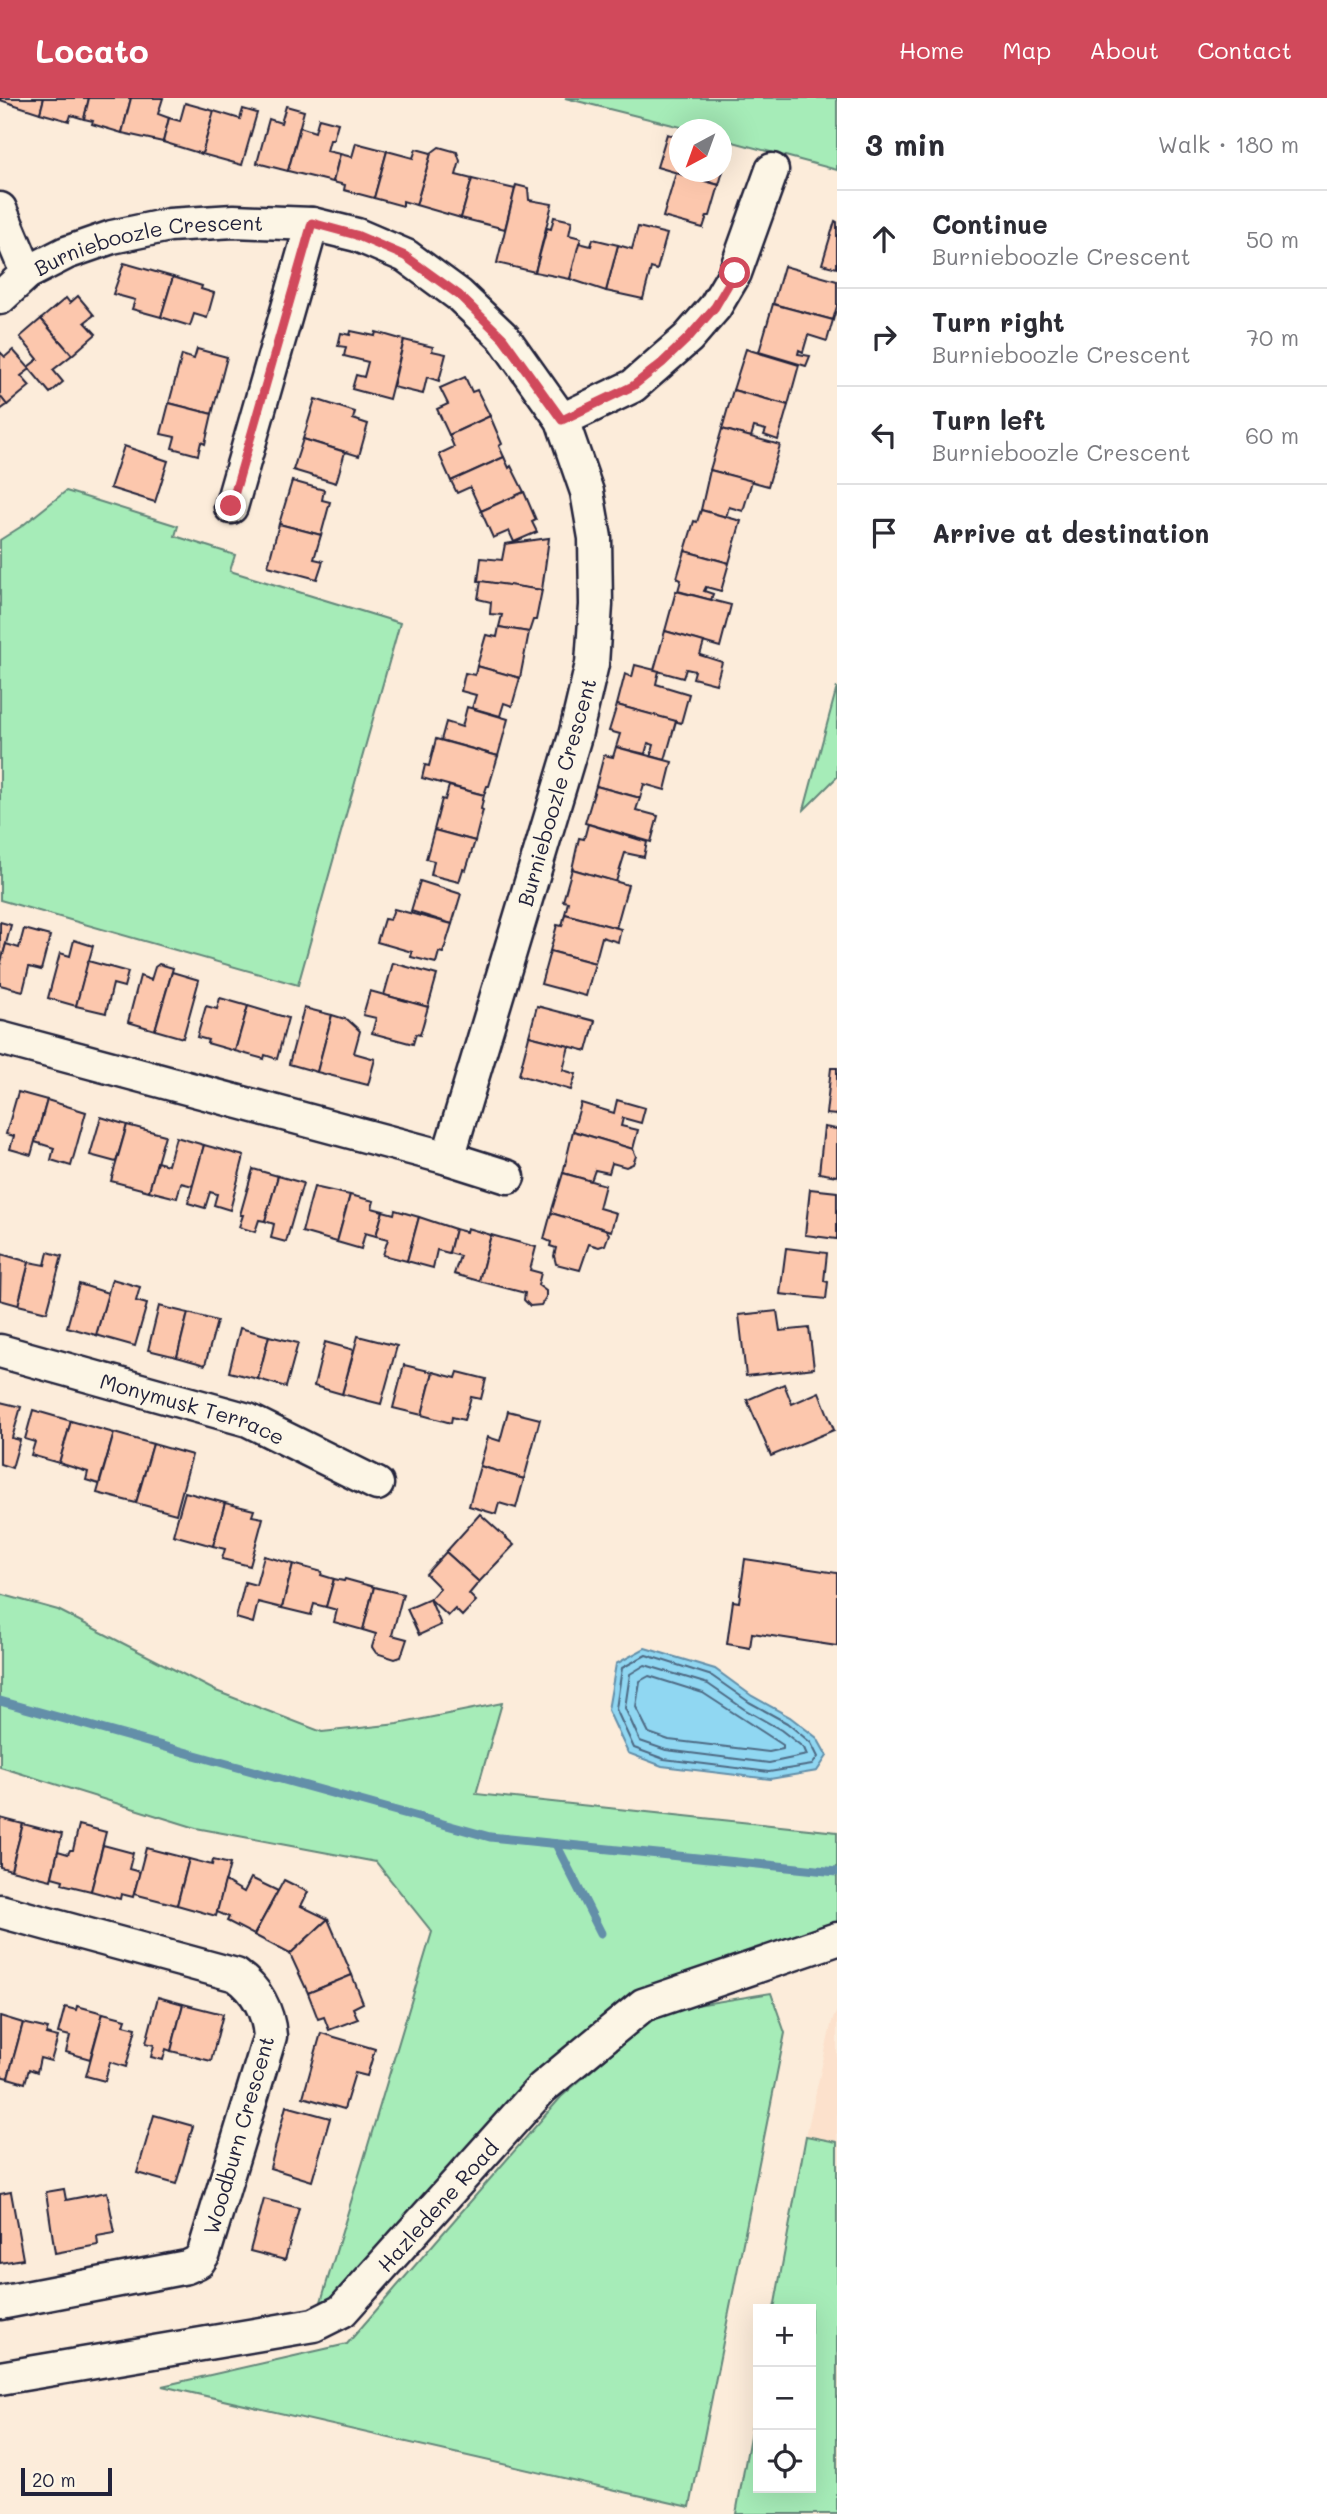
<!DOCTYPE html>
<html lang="en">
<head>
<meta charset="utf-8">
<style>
  body { margin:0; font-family:Mali,sans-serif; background:#f2f2f3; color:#2b2b33 }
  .controls { position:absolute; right:21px; bottom:21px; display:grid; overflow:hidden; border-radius:0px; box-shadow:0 7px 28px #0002 }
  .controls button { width:63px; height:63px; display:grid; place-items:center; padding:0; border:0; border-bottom:2px solid #e1e1e2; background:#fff; color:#2b2b33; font:35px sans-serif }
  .compass { position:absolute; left:669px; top:21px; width:63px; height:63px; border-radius:50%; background:#fff; box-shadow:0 7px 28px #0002; rotate:221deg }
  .scale { position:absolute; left:21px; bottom:18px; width:91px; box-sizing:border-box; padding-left:7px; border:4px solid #22223b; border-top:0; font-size:19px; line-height:24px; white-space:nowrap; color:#22223b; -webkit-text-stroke:5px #fcf5e5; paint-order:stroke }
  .stop { position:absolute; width:21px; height:21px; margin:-16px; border:5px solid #d1495b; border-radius:50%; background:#fff }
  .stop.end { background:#d1495b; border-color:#fff; box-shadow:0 2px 7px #0008 }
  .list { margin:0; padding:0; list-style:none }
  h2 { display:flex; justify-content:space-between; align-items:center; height:91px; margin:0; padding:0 28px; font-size:30px }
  h2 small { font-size:23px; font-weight:400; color:#7c7c81 }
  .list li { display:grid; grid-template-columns:46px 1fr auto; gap:21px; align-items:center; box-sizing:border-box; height:98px; padding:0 28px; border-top:2px solid #e1e1e2 }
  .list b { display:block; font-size:26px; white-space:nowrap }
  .list p { margin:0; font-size:23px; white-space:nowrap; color:#7c7c81 }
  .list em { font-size:23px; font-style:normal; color:#7c7c81 }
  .icon { flex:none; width:38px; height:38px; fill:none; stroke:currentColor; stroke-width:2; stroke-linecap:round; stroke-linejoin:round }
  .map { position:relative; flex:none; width:837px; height:2416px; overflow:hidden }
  header { display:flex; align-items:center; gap:42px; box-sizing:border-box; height:98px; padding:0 35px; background:#d1495b; color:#fff }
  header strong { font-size:33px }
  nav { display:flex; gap:38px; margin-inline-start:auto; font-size:24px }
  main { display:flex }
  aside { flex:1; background:#fff }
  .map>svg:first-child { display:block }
  .built { fill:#fce1cc }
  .green { fill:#a6ecb8; stroke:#64877a; stroke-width:2 }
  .water { fill:#90d7f2; stroke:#648fa9; stroke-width:2 }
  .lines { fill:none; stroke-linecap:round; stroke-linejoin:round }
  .shore { stroke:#4e6a84; stroke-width:2 }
  .stream { stroke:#648fa9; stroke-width:9 }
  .building { fill:#fcc7ad; stroke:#22223b; stroke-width:2 }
  .street-casing { stroke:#22223b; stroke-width:37 }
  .street { stroke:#fcf5e5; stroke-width:32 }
  .route { stroke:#d1495b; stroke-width:9 }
  .labels { text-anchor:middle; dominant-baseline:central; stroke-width:6; stroke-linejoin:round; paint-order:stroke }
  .street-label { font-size:21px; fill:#22223b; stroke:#fcf5e5 }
</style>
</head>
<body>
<header>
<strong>Locato</strong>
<nav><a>Home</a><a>Map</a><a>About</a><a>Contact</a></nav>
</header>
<main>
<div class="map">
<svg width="837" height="2416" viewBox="0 0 837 2416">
  <rect width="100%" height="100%" fill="#fcecda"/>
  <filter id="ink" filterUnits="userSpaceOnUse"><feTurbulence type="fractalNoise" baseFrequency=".0143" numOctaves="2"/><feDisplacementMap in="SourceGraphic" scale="14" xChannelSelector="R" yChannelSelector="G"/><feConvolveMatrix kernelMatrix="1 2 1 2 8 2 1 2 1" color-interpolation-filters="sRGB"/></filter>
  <g filter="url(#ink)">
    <!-- built -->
    <polygon class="built" points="837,1913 837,2044 806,2038 832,1923"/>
    <!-- green -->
    <g class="green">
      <polygon points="565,0 837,0 837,72 722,41 722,32 689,31"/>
      <polygon points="66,393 178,428 175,438 235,457 230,473 400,525 298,887 0,802 0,442 22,428"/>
      <polygon points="837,589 837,679 804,712"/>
      <polygon points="0,1496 58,1512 216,1593 322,1634 398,1626 502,1605 476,1696 837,1734 837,1841 643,1907 314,2227 432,1834 376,1764 196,1730 0,1669"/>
      <polygon points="771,1895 785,1935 690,2409 162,2288 347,2246 561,1999 660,1913"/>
      <polygon points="806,2038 837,2044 837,2416 736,2416 758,2294 758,2390 811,2390 811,2211 774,2211"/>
    </g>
    <!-- water -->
    <polygon class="water" points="645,1550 715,1571 752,1598 790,1619 817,1640 827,1658 817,1673 770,1681 662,1668 628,1655 608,1612 616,1566"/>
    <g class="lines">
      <!-- shore -->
      <g class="shore">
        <polygon points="646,1557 712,1578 749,1604 787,1625 811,1645 818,1659 812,1667 769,1674 664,1661 634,1650 616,1611 622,1570"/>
        <polygon points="645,1567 708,1586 744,1611 781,1632 804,1650 807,1657 769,1665 666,1652 640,1643 625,1610 630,1576"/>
        <polygon points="649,1578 703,1595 783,1647 783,1651 769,1654 669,1642 649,1635 636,1609 640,1583"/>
      </g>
      <!-- stream -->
      <g class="stream">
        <polyline points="0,1603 490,1739 837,1774"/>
        <polyline points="556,1746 601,1835"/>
      </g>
    </g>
    <!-- building -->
    <g class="building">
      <polygon points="0,0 44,0 40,15 0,2"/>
      <polygon points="44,0 89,0 84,21 71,17 69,23 40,15"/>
      <polygon points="89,0 131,0 122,35 92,26 93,23 84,21"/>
      <polygon points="131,0 163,0 158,16 169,20 163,44 122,35"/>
      <polygon points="185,5 214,13 202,56 163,44 169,20 180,23"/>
      <polygon points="286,8 304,13 288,73 257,65 269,21 281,25"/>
      <polygon points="243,11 257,15 242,67 202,56 214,13 240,21"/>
      <polygon points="319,20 338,25 333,42 330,42 327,53 340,56 333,84 288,73 300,29 315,34"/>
      <polygon points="667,36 680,40 680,74 722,74 722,42 731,45 719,87 657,69"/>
      <polygon points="356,45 387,53 374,100 344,92 345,87 333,84 340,56 352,59"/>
      <polygon points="439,49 457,54 460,63 456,77 472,81 461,120 416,107 431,55"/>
      <polygon points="416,51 431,55 416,107 403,103 403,108 374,100 387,53 413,60"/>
      <polygon points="676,75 719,87 710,118 707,118 703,130 663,119"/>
      <polygon points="472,81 515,91 505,131 461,120"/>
      <polygon points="516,87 528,90 529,102 552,106 535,174 497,165"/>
      <polygon points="554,119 572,123 569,137 581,140 570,181 535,174 547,130 551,131"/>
      <polygon points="835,123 837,124 837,170 822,166"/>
      <polygon points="638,129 667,136 657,172 651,170 643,201 606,193 618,147 632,151"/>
      <polygon points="593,141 618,147 606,193 570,181 579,145 591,148"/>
      <polygon points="124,165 173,179 161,219 132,211 135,202 113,196"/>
      <polygon points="784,168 837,183 837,208 833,222 773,206"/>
      <polygon points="173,179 202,188 201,191 214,195 207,220 194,216 190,228 161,219"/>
      <polygon points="78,198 94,217 85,224 96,236 72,257 41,221 66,200 70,205"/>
      <polygon points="773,206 833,222 827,243 808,237 803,254 799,252 798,256 810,258 806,268 759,254"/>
      <polygon points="41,221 72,257 53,272 63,284 50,295 28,269 38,261 20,239"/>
      <polygon points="351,233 375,238 376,234 404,242 389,301 352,291 356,277 364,279 368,264 344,258 346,249 338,248 341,235 350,237"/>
      <polygon points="404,242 433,249 432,253 446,256 439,283 427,279 423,296 393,289"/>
      <polygon points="197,251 227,259 212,316 169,305 182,257 194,261"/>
      <polygon points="746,251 799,267 788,307 733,292"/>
      <polygon points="13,252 30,271 21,278 30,288 7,307 0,298 0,254 5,259"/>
      <polygon points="465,279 472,294 477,292 490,318 449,337 437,311 448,306 440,290"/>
      <polygon points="733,292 788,307 778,342 764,337 766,332 754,329 751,339 722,331"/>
      <polygon points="0,298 7,307 0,312"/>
      <polygon points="315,301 355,314 353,321 368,326 359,358 303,341"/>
      <polygon points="169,305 212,316 205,346 201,344 198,357 172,350 175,339 161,336"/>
      <polygon points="490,318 502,346 499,348 504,359 451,383 439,356 454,349 449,337"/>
      <polygon points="722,331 780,347 768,388 710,372"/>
      <polygon points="303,341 345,354 336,385 293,372"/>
      <polygon points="124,348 168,363 155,404 110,390"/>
      <polygon points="504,359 509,370 511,368 524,394 481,413 470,389 457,395 451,383"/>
      <polygon points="710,372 752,383 743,413 729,409 726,419 701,412"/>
      <polygon points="292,383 324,392 322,402 330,404 321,437 279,426"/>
      <polygon points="524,394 536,422 532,424 537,434 514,444 509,433 493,440 481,413"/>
      <polygon points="701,412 741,423 729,465 685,453 694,423 697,424"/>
      <polygon points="279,426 321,437 314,461 323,463 317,481 268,468"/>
      <polygon points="549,440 542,492 478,483 481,460 502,462 505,446"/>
      <polygon points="685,453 729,465 721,493 706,489 704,493 713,496 711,502 678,493 681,482 677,480"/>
      <polygon points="481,483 542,492 536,522 533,522 529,534 499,529 502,517 490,516 491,504 478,501"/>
      <polygon points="676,493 731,507 720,549 665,533"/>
      <polygon points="499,529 529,534 520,580 477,568 486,537 497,539"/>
      <polygon points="665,533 704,544 700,557 722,564 716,586 693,580 695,573 686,571 683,580 654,572"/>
      <polygon points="635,567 659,573 656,586 689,596 681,625 617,607 625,576 632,579"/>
      <polygon points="477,568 520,580 512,608 504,605 500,618 472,610 476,597 461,593 465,575 475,577"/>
      <polygon points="617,607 676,623 665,662 651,658 654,647 648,645 645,656 616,649 620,636 609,633"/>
      <polygon points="467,609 508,621 498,658 441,642 446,624 462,629"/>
      <polygon points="436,641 498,658 489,688 487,688 484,697 422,680 425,667 429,668"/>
      <polygon points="616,649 672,664 665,692 644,686 640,700 596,688 604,657 613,659"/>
      <polygon points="449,688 484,697 481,711 483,712 475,743 434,732 442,701 445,702"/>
      <polygon points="596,688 640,700 636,712 658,718 651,744 585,725"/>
      <polygon points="588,726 647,744 644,759 625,755 616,784 572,771 579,740 584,741"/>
      <polygon points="434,732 475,743 466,772 463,771 459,784 431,777 434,763 426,761"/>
      <polygon points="572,771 628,787 616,830 565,816 568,804 563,803"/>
      <polygon points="420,783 461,796 452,826 411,813"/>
      <polygon points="394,811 452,826 443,855 439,854 436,865 411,859 412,854 377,844 384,821 390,822"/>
      <polygon points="565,816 621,831 618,844 602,839 595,865 550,853 557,827 562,828"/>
      <polygon points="0,824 11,827 0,868"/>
      <polygon points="24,831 50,838 41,872 29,869 23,893 0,887 0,868 6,846 19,850"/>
      <polygon points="74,842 93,848 76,908 48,900 60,855 70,858"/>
      <polygon points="550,853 595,865 586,898 541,886"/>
      <polygon points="88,863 128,874 124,889 113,886 106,915 76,908"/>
      <polygon points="393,865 437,877 428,909 384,897"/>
      <polygon points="159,866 173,870 155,932 128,924 140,878 151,882 155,869"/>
      <polygon points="172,874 199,882 183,940 155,932"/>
      <polygon points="370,893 428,909 420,937 416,936 413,946 372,935 376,920 363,917"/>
      <polygon points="220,900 248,908 235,953 207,945 208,942 197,939 206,908 217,911"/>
      <polygon points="248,908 288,920 277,961 265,957 264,961 235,953"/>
      <polygon points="537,908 595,923 587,953 529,938"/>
      <polygon points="304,910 332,917 317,974 289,966"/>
      <polygon points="332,917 348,922 360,933 354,955 375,961 368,987 317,974"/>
      <polygon points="529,938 569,948 563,972 576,976 571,992 519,977"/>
      <polygon points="831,970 837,970 837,1017 826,1016"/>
      <polygon points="18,994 47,1002 31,1057 10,1051 14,1038 6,1036"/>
      <polygon points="47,1002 86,1014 71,1068 51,1062 54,1050 35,1044"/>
      <polygon points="617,1002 645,1010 641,1025 623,1020 621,1028 638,1032 633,1051 573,1033 581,1005 614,1015"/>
      <polygon points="101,1019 127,1027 116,1064 90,1057"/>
      <polygon points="127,1027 165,1037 149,1093 111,1083"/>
      <polygon points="824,1029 837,1031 837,1078 819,1075"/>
      <polygon points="573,1033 633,1051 636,1058 633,1066 626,1069 612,1065 609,1075 595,1072 591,1083 563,1075"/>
      <polygon points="176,1039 204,1047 193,1088 181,1085 177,1100 149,1093 157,1064 168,1067"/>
      <polygon points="204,1047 244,1058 230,1112 214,1107 217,1096 210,1094 205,1110 188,1105"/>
      <polygon points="253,1071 278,1078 265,1123 259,1122 255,1134 239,1129 243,1117 240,1117"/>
      <polygon points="563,1075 605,1087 599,1110 616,1115 611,1133 551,1115"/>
      <polygon points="278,1078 303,1085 286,1144 271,1140 274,1126 265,1123"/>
      <polygon points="314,1089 350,1097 337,1144 302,1134"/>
      <polygon points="810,1091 837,1094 837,1141 805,1137"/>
      <polygon points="350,1097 374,1103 372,1110 383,1113 376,1138 365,1135 361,1151 337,1144"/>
      <polygon points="395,1112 419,1119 407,1163 383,1157 388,1141 376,1138 383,1113 394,1116"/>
      <polygon points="551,1115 605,1131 609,1136 605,1147 599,1149 589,1146 580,1172 556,1166 554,1158 556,1150 550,1148 551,1144 544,1141"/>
      <polygon points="419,1119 455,1131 449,1155 437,1152 433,1170 407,1163"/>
      <polygon points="467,1130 491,1137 479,1183 454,1176 460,1158 449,1155 455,1131 466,1134"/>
      <polygon points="491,1137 536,1149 530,1172 541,1175 538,1187 546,1193 546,1199 541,1207 530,1208 524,1202 525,1195 479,1183"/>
      <polygon points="786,1150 827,1155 824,1183 828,1184 826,1201 780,1196"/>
      <polygon points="48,1154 62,1158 47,1214 18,1207 29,1164 45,1167"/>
      <polygon points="1,1156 29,1164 18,1207 0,1202"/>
      <polygon points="112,1181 140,1189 136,1203 147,1206 135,1248 96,1237"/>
      <polygon points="79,1186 108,1195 96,1237 67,1229"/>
      <polygon points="159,1208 188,1215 177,1259 148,1252"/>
      <polygon points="777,1213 780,1233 809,1230 814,1270 746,1278 739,1217"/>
      <polygon points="188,1215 217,1223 205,1267 177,1259"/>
      <polygon points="240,1230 269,1238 258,1281 229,1274"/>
      <polygon points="269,1238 298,1245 286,1289 258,1281"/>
      <polygon points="358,1238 397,1248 381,1306 342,1296"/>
      <polygon points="325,1244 354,1252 342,1296 314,1288"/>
      <polygon points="404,1267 433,1274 422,1317 393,1310"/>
      <polygon points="433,1274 456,1280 458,1274 486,1281 481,1301 471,1299 464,1322 452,1319 451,1325 422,1317"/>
      <polygon points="784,1286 792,1306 819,1294 834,1332 771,1358 747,1302"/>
      <polygon points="0,1304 21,1309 12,1340 20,1342 12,1370 0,1366"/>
      <polygon points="33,1312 71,1323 59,1365 31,1357 35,1344 25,1341"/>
      <polygon points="508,1313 540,1321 524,1381 480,1368 488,1339 500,1343"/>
      <polygon points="71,1323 114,1335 99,1386 86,1382 88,1374 59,1365"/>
      <polygon points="114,1335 153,1346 136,1405 97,1395"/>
      <polygon points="153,1346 192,1357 176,1416 136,1405"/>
      <polygon points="480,1368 524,1381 516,1410 499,1405 496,1416 469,1408"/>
      <polygon points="185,1394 225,1405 213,1448 173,1437"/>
      <polygon points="225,1405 254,1412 252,1418 263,1420 250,1468 222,1461 225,1451 213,1448"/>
      <polygon points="480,1416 514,1447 479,1484 446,1454"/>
      <polygon points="446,1454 479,1484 469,1496 476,1503 462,1518 455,1511 448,1518 430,1501 440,1490 426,1476"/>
      <polygon points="264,1458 293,1466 282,1510 258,1504 253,1525 236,1520 245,1484 256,1487"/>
      <polygon points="745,1461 837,1475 837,1548 752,1535 750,1550 727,1546 733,1503 739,1504"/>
      <polygon points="293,1466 322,1474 321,1477 334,1481 326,1509 314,1506 311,1517 282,1510"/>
      <polygon points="334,1481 344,1483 345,1481 374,1489 363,1532 334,1524 337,1512 326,1509"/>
      <polygon points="374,1489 403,1496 392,1537 407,1541 401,1559 395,1561 376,1555 372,1549 376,1536 363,1532"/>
      <polygon points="430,1501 441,1527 419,1537 407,1511"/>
      <polygon points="0,1720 23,1726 11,1772 0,1769"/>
      <polygon points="23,1726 62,1736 51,1782 11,1772"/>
      <polygon points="79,1727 106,1734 91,1793 62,1786 63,1782 52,1779 58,1753 68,1756 70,1752 73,1752"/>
      <polygon points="103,1747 133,1755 129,1771 140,1774 133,1799 121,1796 120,1801 91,1793"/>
      <polygon points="146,1750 189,1761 177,1807 134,1796"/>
      <polygon points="189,1761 212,1767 213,1762 230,1766 216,1818 177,1807"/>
      <polygon points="251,1780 278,1793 254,1837 227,1823 229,1819 217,1814 225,1783 244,1794"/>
      <polygon points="284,1782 308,1794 301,1808 328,1821 290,1856 254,1837"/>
      <polygon points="328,1821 352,1877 308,1895 290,1856"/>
      <polygon points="352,1877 363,1905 353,1910 358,1921 329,1932 324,1919 318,1921 308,1895"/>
      <polygon points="158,1899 183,1906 171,1953 166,1951 163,1962 151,1959 154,1947 146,1945"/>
      <polygon points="183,1906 223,1916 211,1963 171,1953"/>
      <polygon points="77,1908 103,1915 90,1961 66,1954 70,1938 58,1935 65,1909 76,1912"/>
      <polygon points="103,1915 126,1921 124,1927 136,1930 126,1969 110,1964 105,1983 86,1978"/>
      <polygon points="0,1918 23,1925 8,1980 0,1978"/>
      <polygon points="23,1925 48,1931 46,1936 58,1939 51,1963 40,1960 37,1974 29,1971 25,1985 8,1980"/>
      <polygon points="321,1935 375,1951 367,1978 355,1975 344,2011 303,1999"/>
      <polygon points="286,2008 330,2020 312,2083 270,2070"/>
      <polygon points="154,2017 193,2028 176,2086 137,2075"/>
      <polygon points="64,2091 66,2102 107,2094 115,2135 97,2138 98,2147 55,2155 46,2094"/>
      <polygon points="11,2094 23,2161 0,2165 0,2096"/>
      <polygon points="264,2101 299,2110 285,2162 250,2153"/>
    </g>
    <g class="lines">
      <defs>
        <g id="street">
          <polyline points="0,111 27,175"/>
          <path id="s1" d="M0,200L27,175L66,155L112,139L169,127L234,123L312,126L357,137L406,158L459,197L504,240L562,322L587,394L595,440L596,507L592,566L575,638L448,1060L0,940"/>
          <polyline points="562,322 633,288 688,240 715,209 735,175 772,72"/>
          <polyline points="231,409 312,126"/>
          <polyline points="448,1060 508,1079"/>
          <path id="s2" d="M0,1253L248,1322L377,1386"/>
          <path d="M0,1813L236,1877C256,1891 268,1912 270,1938L204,2155L198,2164L187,2169L0,2205"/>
          <path id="s3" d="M0,2280L314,2227L342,2213L542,1990L643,1907L837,1841"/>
        </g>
      </defs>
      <!-- street casing -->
      <use href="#street" class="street-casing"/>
      <!-- street -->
      <use href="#street" class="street"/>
    </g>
  </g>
  <g class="lines" filter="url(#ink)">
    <!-- route -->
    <polyline class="route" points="231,408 312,125 356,137 405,158 459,197 503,240 562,322 633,288 662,265 688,240 715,209 735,175"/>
  </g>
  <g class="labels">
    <!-- street labels -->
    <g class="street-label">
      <text stroke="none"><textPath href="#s1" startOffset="164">Burnieboozle Crescent</textPath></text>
      <text transform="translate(556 694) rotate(-74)">Burnieboozle Crescent</text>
      <text stroke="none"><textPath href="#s2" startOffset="201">Monymusk Terrace</textPath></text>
      <text transform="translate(238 2037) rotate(-74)">Woodburn Crescent</text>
      <text stroke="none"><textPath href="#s3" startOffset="492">Hazledene Road</textPath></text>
    </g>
  </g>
</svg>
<div class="controls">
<button>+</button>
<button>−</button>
<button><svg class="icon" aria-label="locate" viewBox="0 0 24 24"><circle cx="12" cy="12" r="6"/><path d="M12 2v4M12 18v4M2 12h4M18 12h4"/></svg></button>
</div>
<svg class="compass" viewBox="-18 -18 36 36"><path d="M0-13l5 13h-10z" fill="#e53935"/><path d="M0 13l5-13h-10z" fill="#7c7c81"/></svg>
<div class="scale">20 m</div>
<div class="stop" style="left:735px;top:175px"></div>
<div class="stop end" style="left:231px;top:408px"></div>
</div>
<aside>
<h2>3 min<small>Walk · 180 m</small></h2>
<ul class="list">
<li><svg class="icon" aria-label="ahead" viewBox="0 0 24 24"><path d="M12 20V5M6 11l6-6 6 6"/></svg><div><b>Continue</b><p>Burnieboozle Crescent</p></div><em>50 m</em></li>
<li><svg class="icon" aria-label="right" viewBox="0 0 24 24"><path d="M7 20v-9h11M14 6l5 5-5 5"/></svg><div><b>Turn right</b><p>Burnieboozle Crescent</p></div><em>70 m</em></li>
<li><svg class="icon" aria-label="left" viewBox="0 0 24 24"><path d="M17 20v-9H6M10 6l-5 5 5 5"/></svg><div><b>Turn left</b><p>Burnieboozle Crescent</p></div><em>60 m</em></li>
<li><svg class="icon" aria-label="arrive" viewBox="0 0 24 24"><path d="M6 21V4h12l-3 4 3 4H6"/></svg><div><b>Arrive at destination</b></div></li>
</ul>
</aside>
</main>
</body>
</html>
